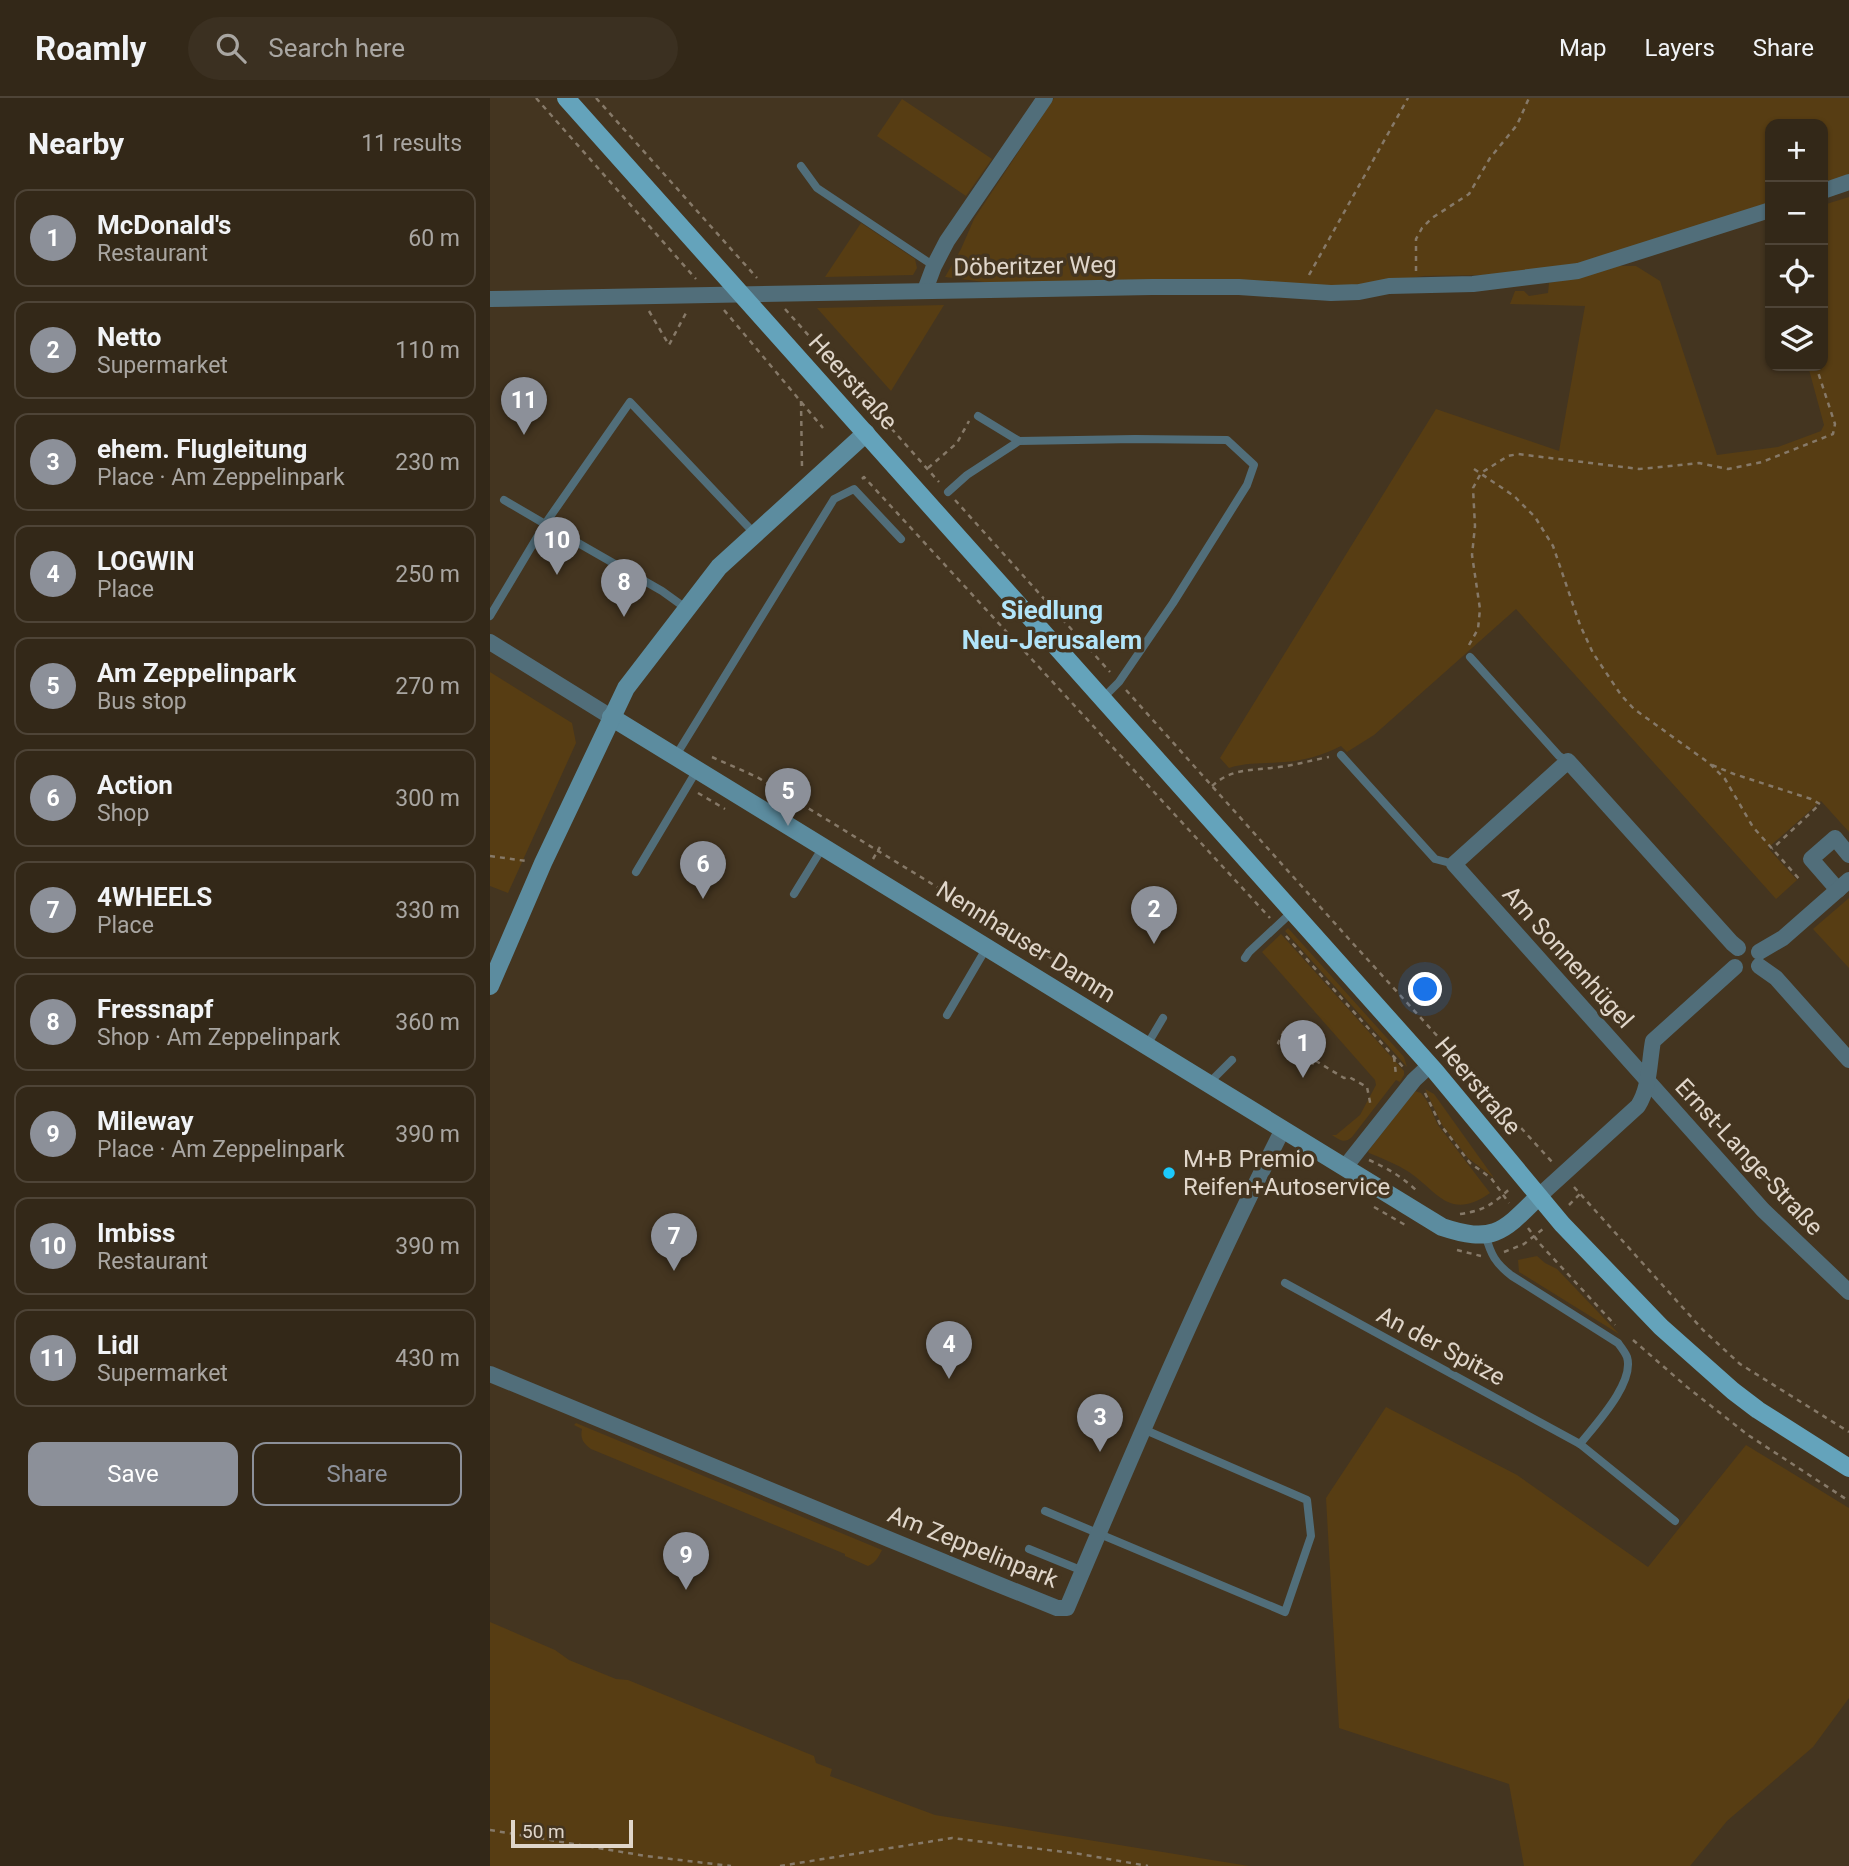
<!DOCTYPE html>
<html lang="en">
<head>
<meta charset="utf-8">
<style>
  body { margin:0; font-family:Roboto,sans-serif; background:#3b3021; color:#f1f3f6 }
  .controls { position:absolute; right:21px; top:21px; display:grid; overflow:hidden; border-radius:14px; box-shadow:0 2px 5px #0004 }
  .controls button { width:63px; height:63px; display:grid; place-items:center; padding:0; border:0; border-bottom:2px solid #4e4437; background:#332818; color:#f1f3f6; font:35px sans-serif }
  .scale { position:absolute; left:21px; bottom:18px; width:122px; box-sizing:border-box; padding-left:7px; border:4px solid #e0d6ca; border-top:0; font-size:19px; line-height:24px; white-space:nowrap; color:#e0d6ca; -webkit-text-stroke:5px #443520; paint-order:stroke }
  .you { position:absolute; left:936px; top:892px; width:24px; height:24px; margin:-18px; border:5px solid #fff; border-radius:50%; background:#1a73e8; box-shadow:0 0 0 10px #1a73e833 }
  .badge { display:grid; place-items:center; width:46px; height:46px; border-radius:50%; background:#8c9099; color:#fff; font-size:23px; font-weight:700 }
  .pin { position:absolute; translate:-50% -58px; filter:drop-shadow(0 2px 4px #0008) }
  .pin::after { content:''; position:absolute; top:37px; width:24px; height:21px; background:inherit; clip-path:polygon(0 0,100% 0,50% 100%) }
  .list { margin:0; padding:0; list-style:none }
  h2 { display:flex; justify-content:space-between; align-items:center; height:91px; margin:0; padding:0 28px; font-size:30px }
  h2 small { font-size:23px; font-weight:400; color:#a9a6a2 }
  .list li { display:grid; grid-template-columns:46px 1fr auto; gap:21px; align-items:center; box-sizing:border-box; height:98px; margin:0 14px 14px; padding:0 14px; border:2px solid #4e4437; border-radius:14px }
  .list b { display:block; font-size:26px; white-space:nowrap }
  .list p { margin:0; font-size:23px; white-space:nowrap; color:#a9a6a2 }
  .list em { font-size:23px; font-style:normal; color:#a9a6a2 }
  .actions { display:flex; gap:14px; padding:21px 28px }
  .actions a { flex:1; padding:16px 0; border:2px solid #8c9099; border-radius:14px; text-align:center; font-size:24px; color:#8c9099 }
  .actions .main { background:#8c9099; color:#fff }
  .icon { flex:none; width:38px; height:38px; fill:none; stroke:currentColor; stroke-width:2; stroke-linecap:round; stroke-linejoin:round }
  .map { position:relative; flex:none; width:1359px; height:1768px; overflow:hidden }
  header { display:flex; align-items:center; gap:42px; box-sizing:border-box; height:98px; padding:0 35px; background:#332818; border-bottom:2px solid #4e4437 }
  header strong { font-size:33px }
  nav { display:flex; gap:38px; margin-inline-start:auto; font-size:24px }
  .search { width:490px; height:63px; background:#3b3021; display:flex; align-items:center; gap:18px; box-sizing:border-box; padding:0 24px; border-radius:38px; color:#a9a6a2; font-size:26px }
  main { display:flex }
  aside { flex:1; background:#332818 }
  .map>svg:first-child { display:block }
  .green { fill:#573d13 }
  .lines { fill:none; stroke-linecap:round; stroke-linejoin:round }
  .path { stroke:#867968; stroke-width:2.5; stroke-dasharray:5 5; stroke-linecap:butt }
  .service { stroke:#516e7a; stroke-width:8 }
  .minor { stroke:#516e7a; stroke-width:16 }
  .secondary { stroke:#5c8c9f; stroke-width:18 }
  .primary { stroke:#64a3bb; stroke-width:18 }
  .poi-dot { fill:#1cc9fc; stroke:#443520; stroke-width:2.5 }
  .labels { text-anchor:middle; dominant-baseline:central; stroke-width:7; stroke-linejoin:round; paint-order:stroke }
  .street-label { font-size:24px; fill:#e0d6ca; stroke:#443520 }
  .poi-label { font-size:24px; fill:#e0d6ca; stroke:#443520; text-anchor:start }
  .neighbourhood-label { font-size:26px; font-weight:bold; fill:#b1e4f9; stroke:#443520 }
</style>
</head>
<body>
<header>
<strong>Roamly</strong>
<div class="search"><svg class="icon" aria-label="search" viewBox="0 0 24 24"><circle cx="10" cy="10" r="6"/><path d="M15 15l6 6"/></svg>Search here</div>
<nav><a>Map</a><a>Layers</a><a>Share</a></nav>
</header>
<main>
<aside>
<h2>Nearby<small>11 results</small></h2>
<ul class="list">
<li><span class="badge">1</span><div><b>McDonald's</b><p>Restaurant</p></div><em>60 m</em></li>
<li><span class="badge">2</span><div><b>Netto</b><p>Supermarket</p></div><em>110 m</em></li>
<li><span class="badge">3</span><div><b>ehem. Flugleitung</b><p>Place · Am Zeppelinpark</p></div><em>230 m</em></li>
<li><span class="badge">4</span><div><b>LOGWIN</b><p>Place</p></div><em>250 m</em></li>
<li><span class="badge">5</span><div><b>Am Zeppelinpark</b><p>Bus stop</p></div><em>270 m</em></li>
<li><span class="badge">6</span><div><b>Action</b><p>Shop</p></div><em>300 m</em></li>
<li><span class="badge">7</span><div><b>4WHEELS</b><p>Place</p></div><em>330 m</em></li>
<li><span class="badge">8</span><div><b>Fressnapf</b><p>Shop · Am Zeppelinpark</p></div><em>360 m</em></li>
<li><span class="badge">9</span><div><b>Mileway</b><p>Place · Am Zeppelinpark</p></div><em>390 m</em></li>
<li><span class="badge">10</span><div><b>Imbiss</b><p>Restaurant</p></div><em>390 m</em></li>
<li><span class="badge">11</span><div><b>Lidl</b><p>Supermarket</p></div><em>430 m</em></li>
</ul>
<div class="actions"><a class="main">Save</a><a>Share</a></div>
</aside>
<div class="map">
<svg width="1359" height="1768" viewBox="0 0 1359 1768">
  <rect width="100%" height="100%" fill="#443520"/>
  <!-- green -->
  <g class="green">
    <polygon points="564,0 1359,0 1359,77 1333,86 1333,26 1280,26 1280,104 1149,149 1078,170 991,177 934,178 841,191 494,184 455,179 471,151 484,121"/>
    <polygon points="412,1 502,61 476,98 387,38"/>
    <path d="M1359,99V734L1331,703L1278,750L1307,782L1286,801L1026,511L884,637L857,654L851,648C833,657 814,663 794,664C774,666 759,664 739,670L730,660L946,311L1069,353L1095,208L1020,206L1025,193H1034L1039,198L1058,195L1059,185L1090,179L1128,168H1146L1170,183L1227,357L1288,349L1331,333L1334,327L1318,268H1333V107Z"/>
    <polygon points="371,125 425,161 427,170 423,177 335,179"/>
    <polygon points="454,207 401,293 327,210"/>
    <polygon points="0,574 82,625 86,645 18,795 0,788"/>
    <polygon points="1359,800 1359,870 1323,831"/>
    <polygon points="798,830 914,959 917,969 795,833"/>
    <path d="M791,836L914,973V977L910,984L906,982L862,1039C854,1046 850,1042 842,1037H846L870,1017L886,987L885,982L772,854Z"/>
    <polygon points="935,991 944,996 1004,1080 978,1060 952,1027"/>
    <path d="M925,993L931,995L937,1003L948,1027L1000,1095C960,1123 949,1095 919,1074C906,1066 892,1060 879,1055L878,1053Z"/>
    <polygon points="1047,1158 1055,1165 1067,1171 1129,1236 1029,1174 1028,1162"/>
    <polygon points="896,1309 1027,1377 1158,1469 1256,1347 1359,1410 1359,1600 1323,1649 1237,1723 1200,1768 1034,1768 1019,1686 849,1630 836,1400"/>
    <path d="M86,1325L392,1452C388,1460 386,1464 378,1468L355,1458V1456L101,1351C93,1345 90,1340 92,1331L84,1327Z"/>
    <polygon points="0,1524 65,1552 79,1562 126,1581 138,1582 324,1658 326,1665 342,1671 340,1678 445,1717 759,1768 0,1768"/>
  </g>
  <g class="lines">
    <!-- path -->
    <g class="path">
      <polyline points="46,0 206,181"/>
      <polyline points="106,0 267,180"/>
      <polyline points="926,173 926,141 932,130 942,120 979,96 1000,60 1027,27 1039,0"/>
      <polyline points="819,177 918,0"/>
      <polyline points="295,211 449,384"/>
      <polyline points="234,212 333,330"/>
      <polyline points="159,213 179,247 197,213"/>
      <polyline points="311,303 312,370"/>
      <polyline points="438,370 467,345 479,323"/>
      <polyline points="984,371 1024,398 1045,419 1063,448 1090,527 1103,555 1131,597 1144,611 1219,665 1235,681 1263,729 1310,782"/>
      <polyline points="372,381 374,379 780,820"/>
      <polyline points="465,402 620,574"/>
      <polyline points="979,547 988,531 990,511 982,457 985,428 983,390 991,375 1018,358 1028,356 1149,371 1209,365 1238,371 1272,364 1343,336 1345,326 1326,268"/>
      <polyline points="636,592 858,840 1063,1065"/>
      <polyline points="222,659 267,679 552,853 563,862 576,877"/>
      <polyline points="1222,667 1244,676 1321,701 1330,706 1282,751"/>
      <path d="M722,688C743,669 763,673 789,669C806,667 822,662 839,659"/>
      <polyline points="208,695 235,711"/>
      <polyline points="0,758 36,763"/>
      <polyline points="383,761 390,749"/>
      <polyline points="796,838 913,969"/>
      <polyline points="794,933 788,945 825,967 826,963 854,980 859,979 877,989 881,1009"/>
      <polyline points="904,959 906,977"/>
      <polyline points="935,995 950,1026 980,1065 1001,1080 1019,1105"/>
      <path d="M879,1062C897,1070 912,1079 926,1092"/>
      <polyline points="1084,1089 1213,1232 1250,1266 1359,1334"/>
      <polyline points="1079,1107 1090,1096"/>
      <polyline points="884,1109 917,1128"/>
      <path d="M970,1116C997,1112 1002,1106 1022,1089"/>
      <polyline points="1038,1130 1050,1146 1125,1227"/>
      <polyline points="967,1152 991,1158"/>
      <polyline points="1014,1154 1034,1146 1053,1131"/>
      <polyline points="1143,1242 1197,1289 1258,1337 1359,1403"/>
      <polyline points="0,1732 156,1758 241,1768"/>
      <polyline points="290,1768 462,1740 590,1756 658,1768"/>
    </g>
    <!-- service -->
    <g class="service">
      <polyline points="311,68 327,90 444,168"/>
      <polyline points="488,318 529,343 645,341 737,342 764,367 757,387 683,505 629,584 613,600"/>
      <polyline points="458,394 477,377 529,343"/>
      <polyline points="14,402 55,426 140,304 265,436"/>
      <polyline points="0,518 55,426 172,493 197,511"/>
      <polyline points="980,559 1069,658 1078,663"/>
      <polyline points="851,657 945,761 964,766"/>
      <polyline points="185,659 344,401 364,391 411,441"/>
      <polyline points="146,774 207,672"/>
      <polyline points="304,796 333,749"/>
      <polyline points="755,860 759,854 803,813"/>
      <polyline points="457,917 497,849"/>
      <polyline points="657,947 673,920"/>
      <polyline points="719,985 742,962"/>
      <path d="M995,1136C1001,1157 1005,1165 1022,1178L1128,1245C1131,1249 1135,1254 1137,1259C1145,1285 1105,1327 1090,1346"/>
      <polyline points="795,1185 1090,1346 1185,1423"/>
      <polyline points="555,1413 795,1514 821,1438 817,1402 653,1331"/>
      <polyline points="539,1451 593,1473"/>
    </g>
    <!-- minor -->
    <g class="minor">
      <polyline points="1333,93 1359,84"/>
      <polyline points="435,192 444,168 457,143 555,0"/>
      <polyline points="0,201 662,189 749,189 841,195 869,194 899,188 983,186 1088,173 1280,112"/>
      <polyline points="0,544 121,619"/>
      <polyline points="1348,792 1321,761 1345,740 1359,757"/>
      <polyline points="1248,850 1242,845 1078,663 964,766 1273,1112 1359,1194"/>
      <polyline points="1269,854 1293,840 1359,782"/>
      <polyline points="1269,868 1286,880 1359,962"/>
      <polyline points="855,1069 924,982 940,967"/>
      <path d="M1048,1099L1148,1008C1160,989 1159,965 1163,943L1245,869"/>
      <path d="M0,1276L500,1483L567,1510H577C645,1349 714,1187 793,1031"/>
    </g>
    <!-- secondary -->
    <g class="secondary">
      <path d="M121,619L952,1129C1003,1146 1013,1134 1048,1099"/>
      <polyline points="0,888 53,765 136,590 229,469 376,335"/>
    </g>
    <!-- primary -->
    <polyline class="primary" points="76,0 945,973 1072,1126 1171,1229 1243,1293 1268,1312 1359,1370"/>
  </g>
  <!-- markers -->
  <circle class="poi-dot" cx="679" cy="1075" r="7"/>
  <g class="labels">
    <!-- street labels -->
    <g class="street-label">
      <text transform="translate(545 168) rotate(-1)">Döberitzer Weg</text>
      <text transform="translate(363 284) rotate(48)">Heerstraße</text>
      <text transform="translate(536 844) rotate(32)">Nennhauser Damm</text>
      <text transform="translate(1078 859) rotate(48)">Am Sonnenhügel</text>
      <text transform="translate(988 988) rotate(50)">Heerstraße</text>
      <text transform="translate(1259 1059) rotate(47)">Ernst-Lange-Straße</text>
      <text transform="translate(951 1248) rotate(28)">An der Spitze</text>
      <text transform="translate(483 1449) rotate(22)">Am Zeppelinpark</text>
    </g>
    <!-- poi labels -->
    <g class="poi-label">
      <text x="693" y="1061">M+B Premio<tspan x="693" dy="28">Reifen+Autoservice</tspan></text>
    </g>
    <!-- neighbourhood labels -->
    <g class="neighbourhood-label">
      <text x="562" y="512">Siedlung<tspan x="562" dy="30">Neu-Jerusalem</tspan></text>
    </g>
  </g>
</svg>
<div class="controls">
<button>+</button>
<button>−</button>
<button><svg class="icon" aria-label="locate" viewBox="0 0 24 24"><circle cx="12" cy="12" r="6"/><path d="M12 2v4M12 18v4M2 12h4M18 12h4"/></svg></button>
<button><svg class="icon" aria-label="layers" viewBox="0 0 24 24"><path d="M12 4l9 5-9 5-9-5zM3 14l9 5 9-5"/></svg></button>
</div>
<div class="scale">50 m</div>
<div class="you"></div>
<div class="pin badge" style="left:813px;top:980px">1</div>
<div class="pin badge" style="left:664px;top:846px">2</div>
<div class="pin badge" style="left:610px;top:1354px">3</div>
<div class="pin badge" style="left:459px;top:1281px">4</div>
<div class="pin badge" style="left:298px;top:728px">5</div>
<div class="pin badge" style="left:213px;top:801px">6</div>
<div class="pin badge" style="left:184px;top:1173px">7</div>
<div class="pin badge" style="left:134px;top:519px">8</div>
<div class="pin badge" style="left:196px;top:1492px">9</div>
<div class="pin badge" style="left:67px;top:477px">10</div>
<div class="pin badge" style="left:34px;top:337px">11</div>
</div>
</main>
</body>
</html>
